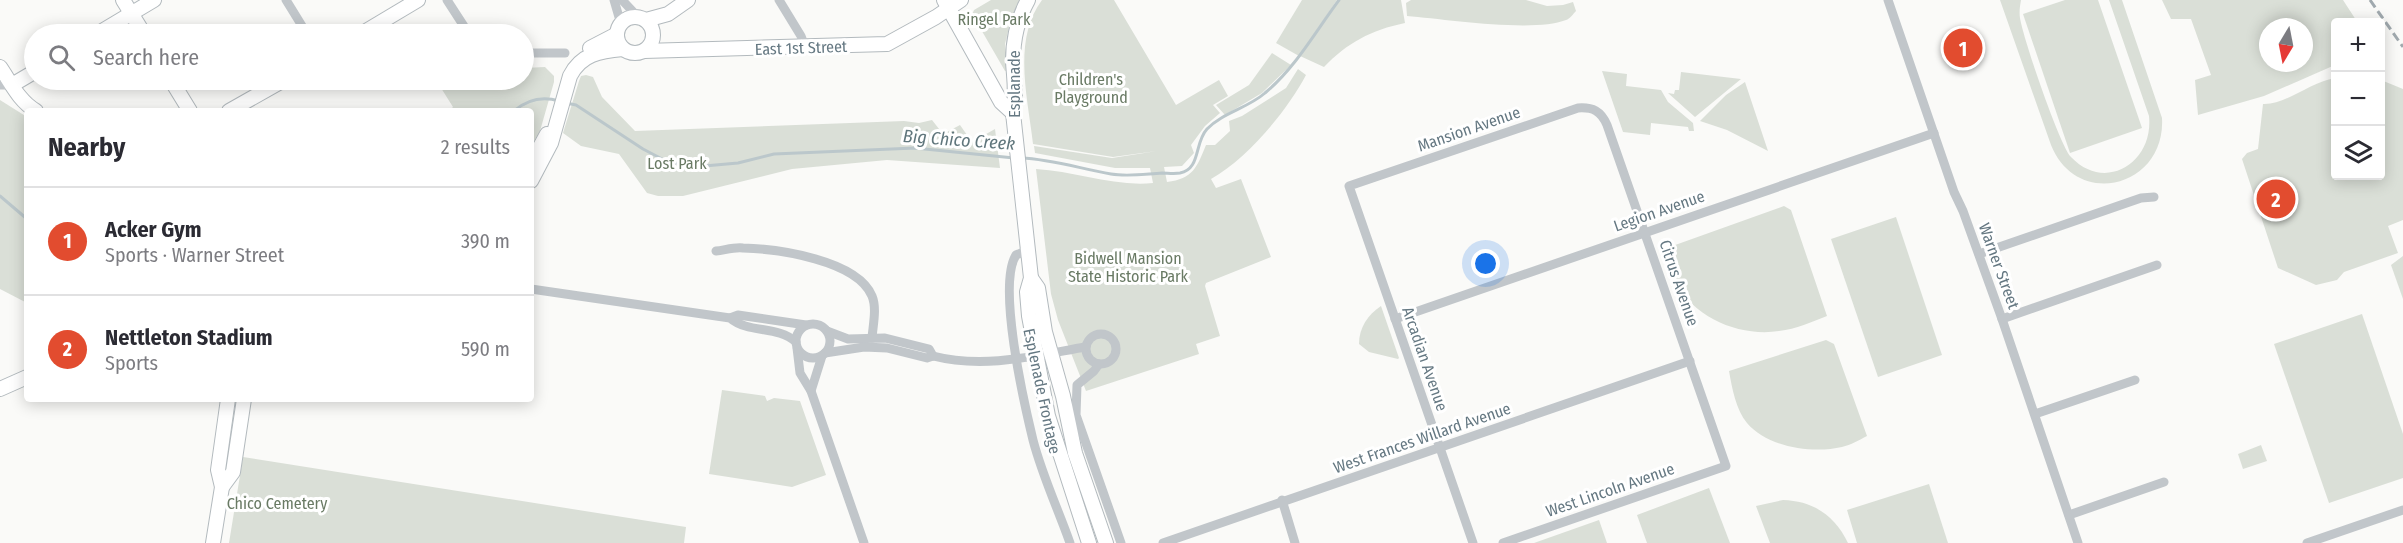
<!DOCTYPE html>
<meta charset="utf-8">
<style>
:root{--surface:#fff;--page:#f7f7f7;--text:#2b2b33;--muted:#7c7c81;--line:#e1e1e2;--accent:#e24c2f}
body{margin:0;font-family:"Fira Sans Condensed",sans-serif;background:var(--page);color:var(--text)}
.controls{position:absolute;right:18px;top:18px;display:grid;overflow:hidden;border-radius:6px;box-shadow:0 3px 15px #0003}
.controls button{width:54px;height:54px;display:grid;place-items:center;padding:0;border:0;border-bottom:2px solid var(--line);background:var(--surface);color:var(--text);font:30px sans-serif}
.compass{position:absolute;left:2259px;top:18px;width:54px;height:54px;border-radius:50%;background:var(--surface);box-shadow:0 3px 15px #0003;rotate:190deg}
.you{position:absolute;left:1486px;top:264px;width:21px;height:21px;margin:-15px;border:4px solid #fff;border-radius:50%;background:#1a73e8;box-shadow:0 0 0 9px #1a73e833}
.badge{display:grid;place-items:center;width:39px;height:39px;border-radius:50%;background:var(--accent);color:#fff;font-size:20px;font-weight:700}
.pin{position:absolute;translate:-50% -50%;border:3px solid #fff;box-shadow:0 2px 6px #0006}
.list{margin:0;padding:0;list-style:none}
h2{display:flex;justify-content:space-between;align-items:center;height:78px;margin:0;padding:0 24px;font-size:26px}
h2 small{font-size:20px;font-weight:400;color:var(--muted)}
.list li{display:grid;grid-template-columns:39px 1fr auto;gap:18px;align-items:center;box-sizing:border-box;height:108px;padding:0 24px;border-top:2px solid var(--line)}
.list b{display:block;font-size:22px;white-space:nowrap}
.list p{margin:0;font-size:20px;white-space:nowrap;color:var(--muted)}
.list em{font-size:20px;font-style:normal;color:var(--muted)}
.icon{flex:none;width:33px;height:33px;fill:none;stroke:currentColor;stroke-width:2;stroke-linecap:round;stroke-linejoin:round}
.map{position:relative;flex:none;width:2403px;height:543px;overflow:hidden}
.search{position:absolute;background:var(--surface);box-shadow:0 3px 15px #0003;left:24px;top:24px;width:510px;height:66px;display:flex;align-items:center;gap:15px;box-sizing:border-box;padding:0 21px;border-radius:33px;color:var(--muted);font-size:22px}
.panel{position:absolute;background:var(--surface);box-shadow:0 3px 15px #0003;left:24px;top:108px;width:510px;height:294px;border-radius:6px}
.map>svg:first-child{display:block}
.green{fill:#dadfd7;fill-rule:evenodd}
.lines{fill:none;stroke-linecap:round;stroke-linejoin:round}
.stream{stroke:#bbc7cb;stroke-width:3}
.secondary-casing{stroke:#b3babe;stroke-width:16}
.street{stroke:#c1c6ca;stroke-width:9}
.secondary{stroke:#fff;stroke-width:14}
.rail{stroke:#a0a9ae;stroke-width:3;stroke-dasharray:9 4.5;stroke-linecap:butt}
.labels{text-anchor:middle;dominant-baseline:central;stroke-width:6;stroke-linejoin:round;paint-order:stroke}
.park-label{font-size:16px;fill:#697a64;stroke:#fff}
.street-label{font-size:16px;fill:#657882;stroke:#fff}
.water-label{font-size:18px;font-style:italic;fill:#60767c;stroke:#fff}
</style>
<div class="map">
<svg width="2403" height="543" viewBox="0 0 2403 543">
<rect width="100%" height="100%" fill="#fafaf8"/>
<!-- green -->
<g class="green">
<path d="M 991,0 L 1019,0 L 1010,23 L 1005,44 L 1008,70 L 1005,71 L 979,26 L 971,17 L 974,10 Z"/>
<path d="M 1042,0 L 1114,0 L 1176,105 L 1219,80 L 1228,96 L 1213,105 L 1220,113 L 1205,126 L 1191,145 L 1194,153 L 1182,166 L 1164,167 L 1167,182 C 1193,179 1197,167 1206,145 L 1215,145 L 1230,131 L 1229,121 L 1242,116 L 1286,88 L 1298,69 L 1306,75 C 1287,111 1247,159 1211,179 L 1216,188 L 1241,179 L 1271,257 L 1206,283 L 1205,286 L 1220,336 L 1196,344 L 1199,354 L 1086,391 L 1058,320 L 1051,294 L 1036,169 C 1075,171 1114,187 1153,183 L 1150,168 L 1115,168 L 1035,153 L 1034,146 L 1112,158 L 1157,151 L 1113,157 L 1033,144 C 1028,99 1012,40 1042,0 Z"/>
<path d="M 1302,0 L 1337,0 L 1299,56 L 1276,43 Z"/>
<path d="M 1339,0 L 1401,0 L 1405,23 C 1371,30 1347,43 1324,67 L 1300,56 Z"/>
<path d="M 1411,0 L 1526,0 L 1547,6 L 1563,5 L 1573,2 L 1576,11 C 1573,14 1570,19 1566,20 C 1533,33 1445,19 1407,16 L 1406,3 Z"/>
<path d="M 2000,0 L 2021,0 C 2020,6 2019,12 2020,18 C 2023,38 2060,146 2071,157 C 2105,193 2154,163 2149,116 L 2109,0 L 2122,0 L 2162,118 C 2166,187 2077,210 2051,145 Z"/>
<path d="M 2065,0 L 2098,0 L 2142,128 L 2070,153 L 2023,14 Z"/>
<path d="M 2162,0 L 2343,0 L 2356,20 L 2336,22 L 2335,30 L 2333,32 L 2335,37 L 2335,65 L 2264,96 L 2198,115 L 2195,80 L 2211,75 L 2191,19 L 2171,19 ZM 2268,27 L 2304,27 L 2304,63 L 2268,63 Z"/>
<path d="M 1272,53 L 1291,65 L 1262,93 L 1225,115 L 1216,105 L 1249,85 Z"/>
<path d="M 545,67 L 554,76 L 554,82 L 540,131 L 531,146 L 531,111 L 449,111 L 453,107 L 436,80 L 524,80 L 524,68 Z"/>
<path d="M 1602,71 L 1627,74 L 1626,86 L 1661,90 L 1668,102 L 1693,123 L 1694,131 L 1689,131 L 1688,127 L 1651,123 L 1650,135 L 1623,132 Z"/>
<path d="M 1681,72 L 1741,79 L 1695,117 L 1668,93 L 1674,94 L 1675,90 L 1679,90 Z"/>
<path d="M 586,75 L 593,77 L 602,97 L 635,131 L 904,121 L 919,123 L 932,120 L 943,134 L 960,125 L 972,142 L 995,129 L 1000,168 L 887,160 L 792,169 L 683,196 L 658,196 L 647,193 L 619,154 L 581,146 L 563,133 L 579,81 L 581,76 Z"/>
<path d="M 2335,78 L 2336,176 L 2380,176 L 2381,80 L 2403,89 L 2403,220 L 2388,226 L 2398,253 L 2344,272 L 2337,280 L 2316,285 L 2278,268 L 2242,159 L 2247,153 L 2258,149 L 2263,104 C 2286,105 2310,82 2335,78 Z"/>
<path d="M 1745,82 L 1768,151 L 1727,130 L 1700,121 L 1726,95 Z"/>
<path d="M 0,100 L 27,117 L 27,303 L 0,289 Z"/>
<path d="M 1784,206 L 1791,210 L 1827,316 C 1812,322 1796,329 1779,331 C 1742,337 1694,319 1677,283 C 1671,273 1668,260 1664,249 Z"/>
<path d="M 1896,217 L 1942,355 L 1878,377 L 1831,239 Z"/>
<path d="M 2403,256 L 2403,299 L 2391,265 Z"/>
<path d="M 1381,306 L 1399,358 L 1398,359 L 1369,352 L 1359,344 C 1359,327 1368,315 1381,306 Z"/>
<path d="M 2362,314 L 2403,434 L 2403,478 L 2329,503 L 2274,344 Z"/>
<path d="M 1826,340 L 1834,344 L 1867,436 C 1859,440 1851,445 1842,447 C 1812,454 1767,447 1747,423 C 1736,410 1732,388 1729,371 Z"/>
<path d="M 722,390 L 765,396 L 767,401 L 774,398 L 800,401 L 826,475 L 792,487 L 709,474 Z"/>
<path d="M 2261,445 L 2267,461 L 2243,469 L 2238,454 Z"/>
<path d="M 243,457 L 686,527 L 684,543 L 229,543 Z"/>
<path d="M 1929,484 L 1948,543 L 1857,543 L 1847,510 Z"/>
<path d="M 1709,488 L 1730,543 L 1647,543 L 1637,515 Z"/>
<path d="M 1783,500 C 1814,501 1835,516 1848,543 L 1770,543 L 1756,506 Z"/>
<path d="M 1599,520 L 1607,543 L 1534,543 Z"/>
</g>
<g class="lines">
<!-- stream -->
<g class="stream">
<path d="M 566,103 L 576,105 L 643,149 L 664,160 L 693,167 L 738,163 L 774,154 L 915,148 L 1014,158"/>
<path d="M 514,111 C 528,99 542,96 559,101"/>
<path d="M 1021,158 C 1052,159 1081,169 1111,174 C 1128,177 1145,174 1162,173 C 1167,173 1174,174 1180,173 C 1201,169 1194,143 1207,129 C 1222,113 1248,108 1265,93 C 1296,67 1315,32 1339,0"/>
<path d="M 0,196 L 27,219"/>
</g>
<!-- secondary casing -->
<g class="secondary-casing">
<g id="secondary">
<path d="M 123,0 L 144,34"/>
<path d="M 944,0 L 1001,102 L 1013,113"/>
<path d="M 1028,0 C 1018,18 1013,40 1013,61 C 1014,79 1017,95 1013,113 L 1031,278 L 1027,292 L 1029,316 L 1048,416 L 1089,543"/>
<circle cx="635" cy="35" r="18"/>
<path d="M 646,20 L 668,14 L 688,0"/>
<path d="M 97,34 L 154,0"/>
<path d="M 361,34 L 418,0"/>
<path d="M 590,48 L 617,34"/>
<path d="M 644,51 L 887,44 L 936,17 L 961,0"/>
<path d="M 0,67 C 11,83 19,101 36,111"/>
<path d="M 171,80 L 190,111"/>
<path d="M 12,85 L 34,72"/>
<path d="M 229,111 L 284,80"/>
<path d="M 531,163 L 547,134"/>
<path d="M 531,181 L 551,143 L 570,76 C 581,54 600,51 623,49"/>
<path d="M 1031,278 L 1038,288 L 1045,332 L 1063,396 L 1075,453 L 1106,543"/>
<path d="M 0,389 L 27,377"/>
<path d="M 222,487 L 233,472 L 244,399"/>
<path d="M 213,543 L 222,487 L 218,470 L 228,399"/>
</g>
</g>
<!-- street -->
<g class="street">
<path d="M 286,0 L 307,34"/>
<path d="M 447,0 L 469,34"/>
<path d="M 614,0 L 621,24"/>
<path d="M 622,0 L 638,17"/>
<path d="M 779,0 L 801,36 L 805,47"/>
<path d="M 1888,0 L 1954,192 L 1963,211 L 2002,319 L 2078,543"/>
<path d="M 524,53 L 565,53"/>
<path d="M 0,85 L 12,85"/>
<path d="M 1028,250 L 1016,255 C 997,285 1024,403 1033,440 C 1042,475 1058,509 1070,543"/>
<path d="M 716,251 C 725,250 734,247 743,248 C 778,249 857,260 872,296 C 877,308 873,325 872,338"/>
<path d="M 1979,254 L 2141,198 L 2154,197"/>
<path d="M 531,289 L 730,318 C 749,334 777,325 796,342"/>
<path d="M 730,318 L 738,315 L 806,325"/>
<path d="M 1395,319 L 1934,133"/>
<path d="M 2002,319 L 2157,265"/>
<circle cx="813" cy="341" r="17"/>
<path d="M 827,331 L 848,339 L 885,338 L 929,349 L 933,356"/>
<circle cx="1101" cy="349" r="15"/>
<path d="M 797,348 L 800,373 L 811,391 L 864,543"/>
<path d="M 825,353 L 864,347 L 887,348 L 927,358 L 933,356 C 984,369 1034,356 1085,347"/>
<path d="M 1099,364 L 1094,371 L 1077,385 L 1076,415 L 1121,543"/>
<path d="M 811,391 L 822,356"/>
<path d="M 2035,414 L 2135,380"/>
<path d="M 1282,500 L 1295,543"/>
<path d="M 2069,515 L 2164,482"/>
<path d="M 1163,543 L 1690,361"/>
<path d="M 1473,543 L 1349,186 L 1578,108 C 1593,107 1601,111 1607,125 L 1726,466 L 1503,543"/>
<path d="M 2307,543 L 2403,510"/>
</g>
<!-- secondary -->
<use href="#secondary" class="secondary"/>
<!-- rail -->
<path class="rail" d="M 2370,0 L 2403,47"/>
</g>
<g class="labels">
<!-- park labels -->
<g class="park-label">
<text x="994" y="19">Ringel Park</text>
<text x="1091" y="79">Children's<tspan x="1091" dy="18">Playground</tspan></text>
<text x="677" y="163">Lost Park</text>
<text x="1128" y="258">Bidwell Mansion<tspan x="1128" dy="18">State Historic Park</tspan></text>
<text x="277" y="503">Chico Cemetery</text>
</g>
<!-- street labels -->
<g class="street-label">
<text transform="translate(801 48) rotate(-2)">East 1st Street</text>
<text transform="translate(1014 84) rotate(-90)">Esplanade</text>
<text transform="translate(1469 129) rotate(-19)">Mansion Avenue</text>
<text transform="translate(1659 211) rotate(-19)">Legion Avenue</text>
<text transform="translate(1999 266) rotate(70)">Warner Street</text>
<text transform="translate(1679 283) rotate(71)">Citrus Avenue</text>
<text transform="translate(1425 359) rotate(71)">Arcadian Avenue</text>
<text transform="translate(1042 391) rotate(78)">Esplenade Frontage</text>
<text transform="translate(1422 438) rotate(-19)">West Frances Willard Avenue</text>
<text transform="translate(1610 490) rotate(-19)">West Lincoln Avenue</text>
</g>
<!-- water labels -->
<g class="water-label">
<text transform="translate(959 140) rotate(4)">Big Chico Creek</text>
</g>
</g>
</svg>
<div class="controls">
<button>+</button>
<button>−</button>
<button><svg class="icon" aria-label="layers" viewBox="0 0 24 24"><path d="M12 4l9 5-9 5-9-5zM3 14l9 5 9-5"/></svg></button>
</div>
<svg class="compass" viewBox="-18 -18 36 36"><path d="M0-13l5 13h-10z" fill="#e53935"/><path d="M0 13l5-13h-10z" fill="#7c7c81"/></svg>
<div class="you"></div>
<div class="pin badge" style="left:1963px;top:48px">1</div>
<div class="pin badge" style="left:2276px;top:199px">2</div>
<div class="search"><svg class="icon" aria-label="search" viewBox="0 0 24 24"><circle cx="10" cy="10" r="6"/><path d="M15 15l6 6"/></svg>Search here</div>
<section class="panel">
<h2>Nearby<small>2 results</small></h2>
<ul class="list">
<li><span class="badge">1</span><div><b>Acker Gym</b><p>Sports · Warner Street</p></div><em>390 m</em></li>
<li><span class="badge">2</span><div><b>Nettleton Stadium</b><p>Sports</p></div><em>590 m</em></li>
</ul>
</section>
</div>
